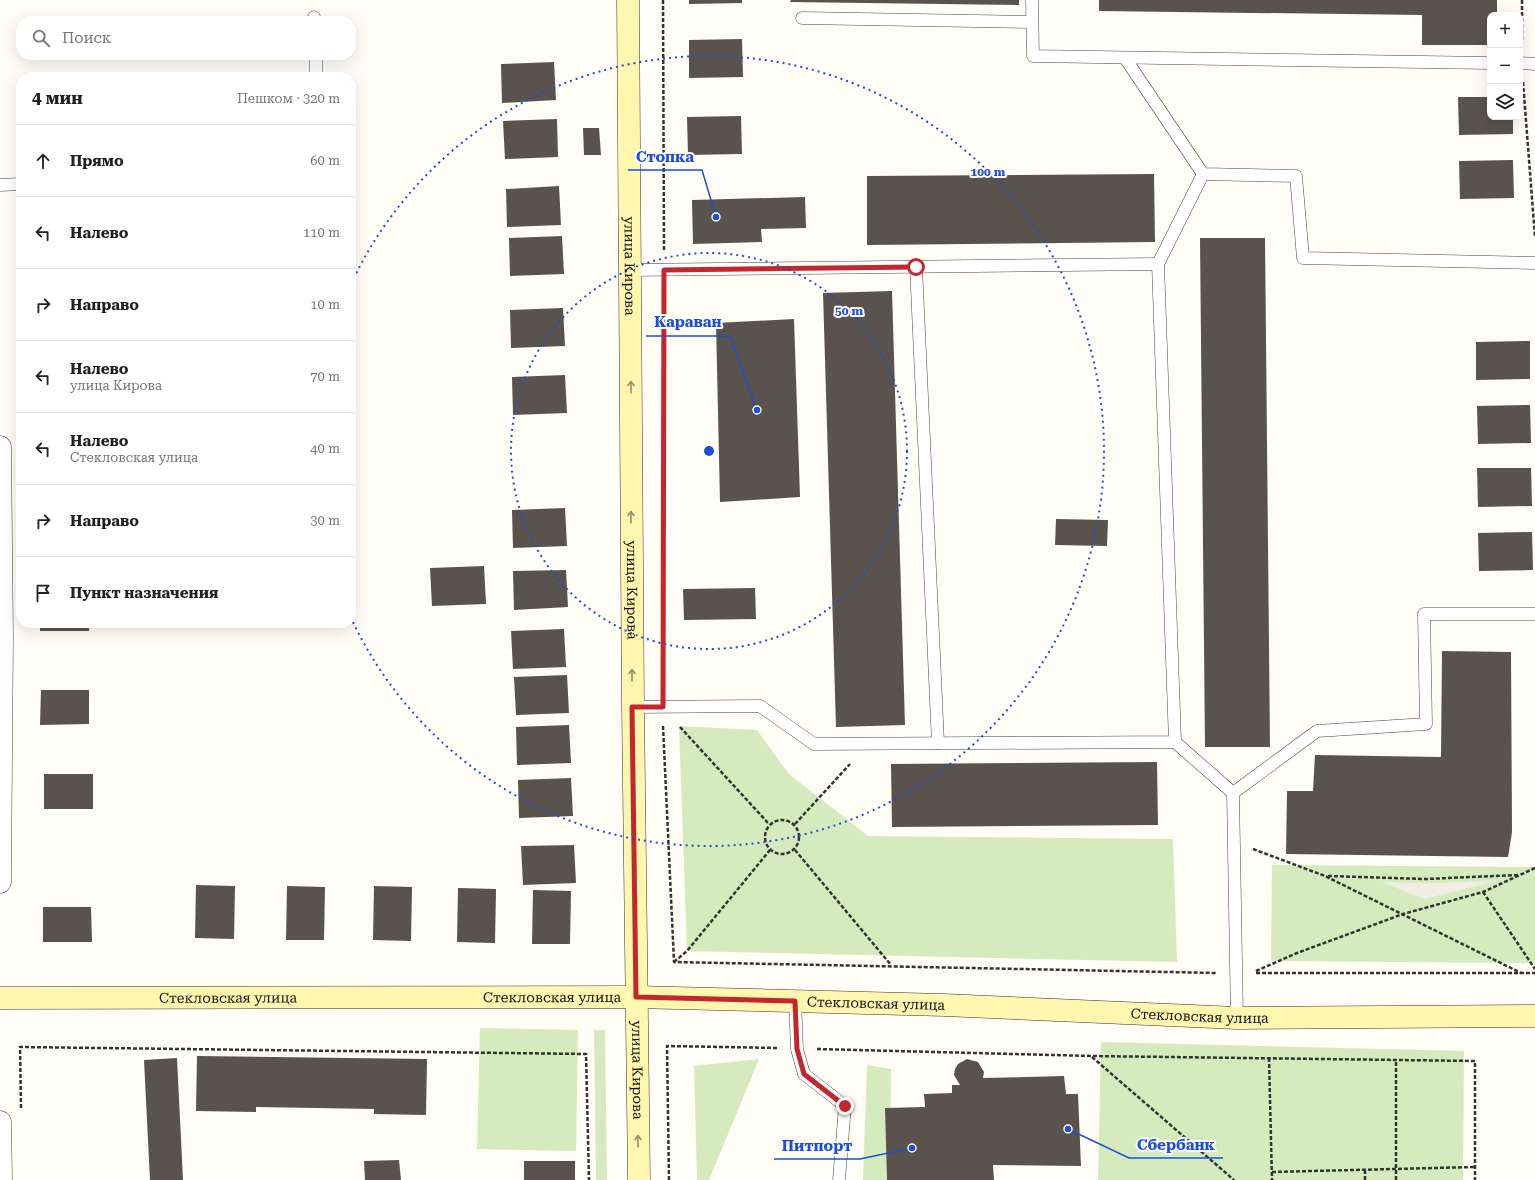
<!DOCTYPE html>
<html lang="ru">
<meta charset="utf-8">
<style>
:root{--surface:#fff;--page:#f6f6f6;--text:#202124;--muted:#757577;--line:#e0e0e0}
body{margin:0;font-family:"Roboto Serif",serif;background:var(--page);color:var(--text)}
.controls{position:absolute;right:12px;top:12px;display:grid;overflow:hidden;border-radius:8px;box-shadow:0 4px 16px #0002}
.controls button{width:36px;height:36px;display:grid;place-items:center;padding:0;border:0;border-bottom:1px solid var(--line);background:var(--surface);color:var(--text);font:20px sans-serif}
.stop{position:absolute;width:12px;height:12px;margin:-9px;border:3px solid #c4262e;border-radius:50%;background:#fff}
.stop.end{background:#c4262e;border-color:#fff;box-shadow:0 1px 4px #0008}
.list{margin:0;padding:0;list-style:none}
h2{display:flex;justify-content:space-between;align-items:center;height:52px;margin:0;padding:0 16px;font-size:17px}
h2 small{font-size:13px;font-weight:400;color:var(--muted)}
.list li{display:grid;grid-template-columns:26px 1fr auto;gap:12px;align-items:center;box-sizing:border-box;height:72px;padding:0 16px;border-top:1px solid var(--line)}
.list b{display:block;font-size:15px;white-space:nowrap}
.list p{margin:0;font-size:13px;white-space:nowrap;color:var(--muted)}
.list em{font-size:13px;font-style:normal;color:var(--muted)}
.icon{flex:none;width:22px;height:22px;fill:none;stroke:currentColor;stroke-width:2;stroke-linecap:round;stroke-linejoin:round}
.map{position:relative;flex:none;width:1535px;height:1180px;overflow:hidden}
.search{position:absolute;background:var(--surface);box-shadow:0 4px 16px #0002;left:16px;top:16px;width:340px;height:44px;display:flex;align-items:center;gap:10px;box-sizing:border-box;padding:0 14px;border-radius:16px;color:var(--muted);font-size:15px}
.panel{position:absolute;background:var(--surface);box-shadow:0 4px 16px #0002;left:16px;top:72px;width:340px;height:556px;border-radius:16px}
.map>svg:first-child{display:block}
.green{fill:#d5ebbd}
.plaza{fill:#f1ede2}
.building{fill:#5a524d}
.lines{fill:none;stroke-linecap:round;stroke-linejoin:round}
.lane-casing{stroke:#444;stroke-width:13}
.street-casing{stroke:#444;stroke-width:23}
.secondary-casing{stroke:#333;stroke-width:23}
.path{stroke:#333;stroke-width:2.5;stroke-dasharray:4 2;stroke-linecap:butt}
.lane{stroke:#fff;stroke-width:12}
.street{stroke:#fff;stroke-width:22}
.secondary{stroke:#fff6b0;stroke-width:22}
.oneway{stroke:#948f68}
.route{stroke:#c4262e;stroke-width:5}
.ring{fill:none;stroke:#1d4ed8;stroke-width:2;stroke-dasharray:2 4}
.labels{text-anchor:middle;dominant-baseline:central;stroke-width:4;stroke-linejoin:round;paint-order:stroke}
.street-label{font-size:14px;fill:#111;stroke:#fff}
.centre{fill:#1d4ed8;stroke:#fff;stroke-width:2}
.ring-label{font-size:12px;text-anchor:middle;font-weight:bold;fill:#1d4ed8;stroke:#fff;stroke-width:4;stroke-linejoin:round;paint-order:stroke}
.leader{fill:none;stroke:#1d4ed8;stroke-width:1.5}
.callout-dot{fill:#1d4ed8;stroke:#fff;stroke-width:1.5}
.callout-label{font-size:15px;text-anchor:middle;font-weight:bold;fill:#1d4ed8;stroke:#fff;stroke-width:4;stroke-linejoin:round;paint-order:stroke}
</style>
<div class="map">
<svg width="1535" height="1180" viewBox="0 0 1535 1180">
<rect width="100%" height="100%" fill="#fffdf5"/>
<!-- green -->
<g class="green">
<path d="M 679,726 L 757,730 L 789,774 L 868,836 L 1173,839 L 1177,962 L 687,951 Z"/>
<path d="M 1272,865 L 1535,867 L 1535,963 L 1271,961 Z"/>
<path d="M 480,1028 L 578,1030 L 576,1151 L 477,1149 Z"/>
<path d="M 594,1030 L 605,1030 L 607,1180 L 596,1180 Z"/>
<path d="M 1101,1042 L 1464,1051 L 1463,1180 L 1098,1180 Z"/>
<path d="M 759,1059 L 709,1180 L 697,1180 L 694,1066 Z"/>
<path d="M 867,1065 L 891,1069 L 890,1180 L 863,1180 Z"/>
</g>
<!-- plaza -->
<path class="plaza" d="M 1497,881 L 1424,899 L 1382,882 L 1427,883 Z"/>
<!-- building -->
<g class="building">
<path d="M 689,0 L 742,0 L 742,3 L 689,4 Z"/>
<path d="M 791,0 L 1019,0 L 1019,5 L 790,2 Z"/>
<path d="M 1099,0 L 1497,0 L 1497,15 L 1490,15 L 1490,45 L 1422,45 L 1422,15 L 1099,11 Z"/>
<path d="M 742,39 L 743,77 L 689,78 L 689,40 Z"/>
<path d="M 554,62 L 556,100 L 502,103 L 501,64 Z"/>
<path d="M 134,72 L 133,77 L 27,77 L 27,74 Z"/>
<path d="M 1458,97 L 1490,97 L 1490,117 L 1513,117 L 1513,134 L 1459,135 Z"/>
<path d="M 741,116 L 742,154 L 688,155 L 687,117 Z"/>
<path d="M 557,119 L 558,157 L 505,159 L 503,121 Z"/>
<path d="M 583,128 L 599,128 L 601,155 L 584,155 Z"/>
<path d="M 1513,160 L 1514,198 L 1460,199 L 1459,161 Z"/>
<path d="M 1154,174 L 1155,242 L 867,245 L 867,176 Z"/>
<path d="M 559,186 L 561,225 L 507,227 L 506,189 Z"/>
<path d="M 805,197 L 806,228 L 761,229 L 762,242 L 693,244 L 692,200 Z"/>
<path d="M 562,236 L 564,274 L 510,276 L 509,238 Z"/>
<path d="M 1200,238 L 1265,238 L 1270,747 L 1205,747 Z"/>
<path d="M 892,291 L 905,725 L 836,727 L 823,293 Z"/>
<path d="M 563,308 L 565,346 L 511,348 L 510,310 Z"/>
<path d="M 794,319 L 800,497 L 720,502 L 716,323 Z"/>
<path d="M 1530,341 L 1530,379 L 1476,380 L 1476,342 Z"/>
<path d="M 565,375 L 567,413 L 513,415 L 512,377 Z"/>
<path d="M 1530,405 L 1531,443 L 1478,444 L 1477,406 Z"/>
<path d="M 1477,468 L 1531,468 L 1532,506 L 1478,507 Z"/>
<path d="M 565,508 L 567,546 L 513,548 L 512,510 Z"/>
<path d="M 1056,519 L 1108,520 L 1107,546 L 1055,545 Z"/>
<path d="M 1532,532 L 1533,570 L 1479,571 L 1478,533 Z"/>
<path d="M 484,566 L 486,604 L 432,606 L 430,568 Z"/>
<path d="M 566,570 L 568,607 L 514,610 L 513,571 Z"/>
<path d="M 755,588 L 756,619 L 684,620 L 683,589 Z"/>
<rect x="40" y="623" width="49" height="8"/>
<path d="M 564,629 L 566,667 L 513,669 L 511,631 Z"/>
<path d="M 1442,651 L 1511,652 L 1512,832 L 1508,857 L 1286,854 L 1287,791 L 1313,791 L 1315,755 L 1441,757 Z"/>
<path d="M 567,675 L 569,713 L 516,715 L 514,677 Z"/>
<path d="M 41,690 L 89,690 L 89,724 L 40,725 Z"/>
<path d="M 569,725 L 571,763 L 517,765 L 516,727 Z"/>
<path d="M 1157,762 L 1158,825 L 892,827 L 891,764 Z"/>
<rect x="44" y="774" width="49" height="35"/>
<path d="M 571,778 L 573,816 L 519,818 L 518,780 Z"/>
<path d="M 574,845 L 576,883 L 523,885 L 521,846 Z"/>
<path d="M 196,885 L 235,886 L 234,939 L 195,938 Z"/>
<path d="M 287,886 L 325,887 L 324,940 L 286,940 Z"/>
<path d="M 374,886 L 412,887 L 411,941 L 373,940 Z"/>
<path d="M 458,888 L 496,889 L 495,943 L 457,942 Z"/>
<path d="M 533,890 L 571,891 L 570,944 L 532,944 Z"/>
<path d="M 43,907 L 91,907 L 92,942 L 43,942 Z"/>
<path d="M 197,1056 L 427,1059 L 426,1115 L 374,1114 L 374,1109 L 256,1107 L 256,1112 L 196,1111 Z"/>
<path d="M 177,1058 L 183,1180 L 150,1180 L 144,1060 Z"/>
<path d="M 967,1059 L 978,1062 L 984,1072 L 983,1078 L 1064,1076 L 1066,1094 L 1078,1094 L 1081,1166 L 993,1165 L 994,1180 L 887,1180 L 885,1108 L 925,1107 L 924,1094 L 952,1093 L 952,1085 L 960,1085 L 954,1075 L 955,1069 L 958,1064 Z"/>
<path d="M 399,1160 L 401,1180 L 365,1180 L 364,1161 Z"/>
<rect x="524" y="1161" width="51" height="19"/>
</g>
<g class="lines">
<!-- lane casing -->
<g class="lane-casing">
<g id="lane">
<path d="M 1032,0 L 1033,56 L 1490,63"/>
<path d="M 314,17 L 314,21"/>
<path d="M 802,18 L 1032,22"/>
<path d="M 316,55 L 316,77"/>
<path d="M 1125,58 L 1203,174 L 1296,176 L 1303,258 L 1535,263"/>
<path d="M 1520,63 L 1535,64"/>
<path d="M 0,185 L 21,184"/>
<path d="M 1158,264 L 1203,174"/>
<path d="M 916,267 L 938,743"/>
<path d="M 630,270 L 1158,264 L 1175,742 L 814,744 L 760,706 L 633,707"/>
<path d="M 1175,742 L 1233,793"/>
<path d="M 795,1001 L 797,1049 L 804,1074 L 845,1106 L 839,1180"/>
<path d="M 1237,1018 L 1233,793 L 1317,731 L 1426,724 L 1424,614 L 1535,614"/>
</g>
</g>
<!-- street casing -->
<g class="street-casing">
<g id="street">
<path d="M 0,447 L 2,636 L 0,882"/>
<path d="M 0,1122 L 1,1180"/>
</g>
</g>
<!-- secondary casing -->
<g class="secondary-casing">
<g id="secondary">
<path id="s1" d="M 628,0 L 633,707 L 639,1180"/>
<path id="s2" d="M 0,998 L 636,997 L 944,1005 L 1237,1018 L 1535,1016"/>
</g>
</g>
<!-- path -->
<g class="path">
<path d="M 663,0 L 664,251"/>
<path d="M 1522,0 L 1522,43"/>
<path d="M 1523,82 L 1535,237"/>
<path d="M 663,687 L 664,288"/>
<path d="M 663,726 L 674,962 L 1217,973"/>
<path d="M 680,727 L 769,824"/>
<circle cx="782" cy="837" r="17"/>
<path d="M 795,824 L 850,764"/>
<path d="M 1253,849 L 1325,876 L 1521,973"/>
<path d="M 795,850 L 891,965"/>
<path d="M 1328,876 L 1426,879 L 1518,875"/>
<path d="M 1483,892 L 1535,969"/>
<path d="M 674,962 L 687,951 L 770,850"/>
<path d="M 1256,971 L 1297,953 L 1403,914 L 1483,892 L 1535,868"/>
<path d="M 1256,973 L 1535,973"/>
<path d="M 817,1049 L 1092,1056 L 1475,1061 L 1475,1180"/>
<path d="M 1092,1057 L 1234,1180"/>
<path d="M 1269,1058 L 1272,1180"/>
<path d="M 21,1108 L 20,1047 L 586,1054 L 589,1180"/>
<path d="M 1272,1172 L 1475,1167"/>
<path d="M 669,1180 L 667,1046 L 778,1048"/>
<path d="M 1365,1180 L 1365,1170"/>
<path d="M 1396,1180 L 1396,1060"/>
</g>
<!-- lane -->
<use href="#lane" class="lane"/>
<!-- street -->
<use href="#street" class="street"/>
<!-- secondary -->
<use href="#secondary" class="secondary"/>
</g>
<!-- one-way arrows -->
<defs><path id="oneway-shaft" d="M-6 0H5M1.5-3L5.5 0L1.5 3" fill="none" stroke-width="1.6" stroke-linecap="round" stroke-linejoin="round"/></defs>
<g class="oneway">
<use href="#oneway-shaft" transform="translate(631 387) rotate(-90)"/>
<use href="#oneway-shaft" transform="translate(631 517) rotate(-90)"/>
<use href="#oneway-shaft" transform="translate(632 675) rotate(-90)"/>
<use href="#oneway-shaft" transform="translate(638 1141) rotate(-91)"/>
</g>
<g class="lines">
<!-- route -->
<path class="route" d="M 845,1106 L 804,1074 L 797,1049 L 795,1001 L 636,997 L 632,707 L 663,707 L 664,270 L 916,267"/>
</g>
<!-- distance rings -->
<g class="ring">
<circle cx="709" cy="451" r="198"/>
<path d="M351 284A395 395 0 1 1 351 618"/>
</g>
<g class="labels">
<!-- street labels -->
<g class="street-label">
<text stroke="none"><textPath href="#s1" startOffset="266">улица Кирова</textPath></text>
<text stroke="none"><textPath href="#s1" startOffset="590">улица Кирова</textPath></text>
<text stroke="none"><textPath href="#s2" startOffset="552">Стекловская улица</textPath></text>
<text stroke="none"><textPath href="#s2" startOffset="228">Стекловская улица</textPath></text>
<text stroke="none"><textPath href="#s2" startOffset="876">Стекловская улица</textPath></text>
<text stroke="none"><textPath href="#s2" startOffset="1200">Стекловская улица</textPath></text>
<text stroke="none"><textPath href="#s1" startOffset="1070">улица Кирова</textPath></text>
</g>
</g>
<circle cx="709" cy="451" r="6" class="centre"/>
<g class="ring-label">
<text x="988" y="176">100 m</text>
<text x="849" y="315">50 m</text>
</g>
<!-- callouts -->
<path class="leader" d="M716 217L702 170H628M757 410L730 336H646M1068 1129L1129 1158H1223M912 1148L860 1159H774"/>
<g class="callout-dot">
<circle cx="716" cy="217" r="4"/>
<circle cx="757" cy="410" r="4"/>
<circle cx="1068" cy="1129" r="4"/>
<circle cx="912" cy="1148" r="4"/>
</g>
<g class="callout-label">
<text x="665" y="162">Стопка</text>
<text x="688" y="327">Караван</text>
<text x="1176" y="1150">Сбербанк</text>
<text x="817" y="1151">Питпорт</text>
</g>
</svg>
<div class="controls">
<button>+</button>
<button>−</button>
<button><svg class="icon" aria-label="layers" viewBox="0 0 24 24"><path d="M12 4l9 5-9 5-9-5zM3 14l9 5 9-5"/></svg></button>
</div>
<div class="stop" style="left:916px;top:267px"></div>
<div class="stop end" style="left:845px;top:1106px"></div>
<div class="search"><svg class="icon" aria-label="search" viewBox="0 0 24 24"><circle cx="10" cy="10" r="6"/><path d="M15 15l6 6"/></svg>Поиск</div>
<section class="panel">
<h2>4 мин<small>Пешком · 320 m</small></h2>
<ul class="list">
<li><svg class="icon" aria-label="ahead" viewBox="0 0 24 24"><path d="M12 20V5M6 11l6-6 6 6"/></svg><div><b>Прямо</b></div><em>60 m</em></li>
<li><svg class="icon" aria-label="left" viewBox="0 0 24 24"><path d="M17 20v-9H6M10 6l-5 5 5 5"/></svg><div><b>Налево</b></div><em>110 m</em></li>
<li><svg class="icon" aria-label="right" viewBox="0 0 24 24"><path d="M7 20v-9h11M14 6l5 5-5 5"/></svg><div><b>Направо</b></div><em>10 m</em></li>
<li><svg class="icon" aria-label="left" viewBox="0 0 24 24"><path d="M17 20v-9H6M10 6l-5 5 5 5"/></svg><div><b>Налево</b><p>улица Кирова</p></div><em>70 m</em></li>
<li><svg class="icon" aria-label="left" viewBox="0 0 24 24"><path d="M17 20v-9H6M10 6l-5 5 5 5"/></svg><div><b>Налево</b><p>Стекловская улица</p></div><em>40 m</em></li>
<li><svg class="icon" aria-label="right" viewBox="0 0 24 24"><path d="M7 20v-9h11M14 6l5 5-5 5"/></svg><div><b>Направо</b></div><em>30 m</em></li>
<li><svg class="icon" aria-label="arrive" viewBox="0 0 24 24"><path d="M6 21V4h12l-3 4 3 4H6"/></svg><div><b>Пункт назначения</b></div></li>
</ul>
</section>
</div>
